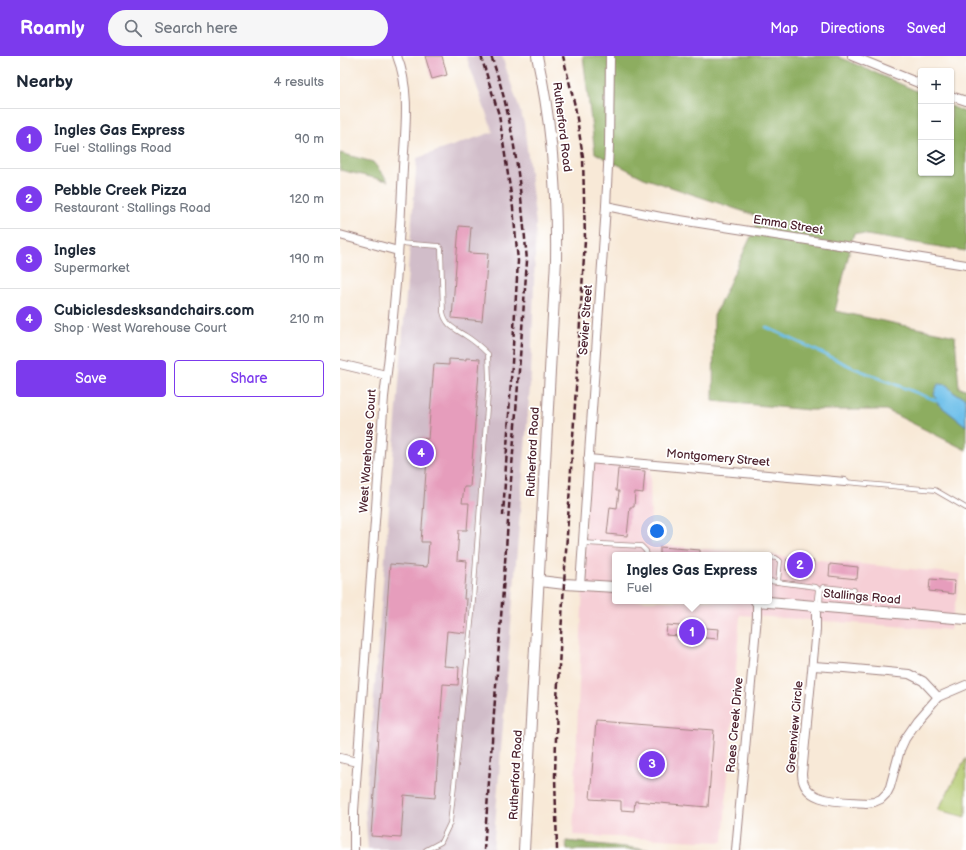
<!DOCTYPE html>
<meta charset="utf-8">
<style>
:root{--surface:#fff;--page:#f6f6f7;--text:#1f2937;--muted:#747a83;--line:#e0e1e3;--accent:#7c3aed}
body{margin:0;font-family:"Balsamiq Sans",sans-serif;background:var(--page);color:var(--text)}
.controls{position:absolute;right:12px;top:12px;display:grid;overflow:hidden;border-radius:4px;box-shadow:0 1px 3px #0004}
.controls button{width:36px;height:36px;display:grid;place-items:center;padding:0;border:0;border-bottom:1px solid var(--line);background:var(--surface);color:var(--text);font:20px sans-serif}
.you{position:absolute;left:317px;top:475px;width:14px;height:14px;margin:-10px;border:3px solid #fff;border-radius:50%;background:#1a73e8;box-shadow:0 0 0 6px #1a73e833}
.badge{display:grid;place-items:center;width:26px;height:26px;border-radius:50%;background:var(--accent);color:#fff;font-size:13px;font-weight:700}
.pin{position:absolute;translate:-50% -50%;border:2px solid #fff;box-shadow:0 1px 4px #0006}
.popup{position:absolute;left:272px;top:496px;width:160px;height:52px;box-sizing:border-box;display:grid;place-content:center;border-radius:4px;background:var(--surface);filter:drop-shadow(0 1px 3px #0005);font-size:13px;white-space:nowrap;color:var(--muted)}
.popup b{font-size:15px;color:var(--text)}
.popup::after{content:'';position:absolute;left:50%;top:100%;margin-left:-8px;border:8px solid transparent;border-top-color:var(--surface)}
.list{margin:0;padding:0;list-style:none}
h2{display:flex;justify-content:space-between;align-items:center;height:52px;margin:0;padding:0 16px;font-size:17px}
h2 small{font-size:13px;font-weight:400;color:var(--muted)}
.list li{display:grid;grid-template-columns:26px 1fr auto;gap:12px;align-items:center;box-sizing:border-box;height:60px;padding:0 16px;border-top:1px solid var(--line)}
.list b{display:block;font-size:15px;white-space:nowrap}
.list p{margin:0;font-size:13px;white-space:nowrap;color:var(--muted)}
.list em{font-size:13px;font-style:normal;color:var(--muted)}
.actions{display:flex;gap:8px;padding:12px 16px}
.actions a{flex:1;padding:9px 0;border:1px solid var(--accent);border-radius:4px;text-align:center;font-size:14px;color:var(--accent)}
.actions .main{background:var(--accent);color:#fff}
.icon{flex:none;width:22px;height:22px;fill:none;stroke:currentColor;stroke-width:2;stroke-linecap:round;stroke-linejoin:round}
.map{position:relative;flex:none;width:626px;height:794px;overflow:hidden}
header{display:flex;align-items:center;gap:24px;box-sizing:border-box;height:56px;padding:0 20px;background:var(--accent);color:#fff}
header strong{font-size:19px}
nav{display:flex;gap:22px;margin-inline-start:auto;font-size:14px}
.search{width:280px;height:36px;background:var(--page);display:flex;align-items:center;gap:10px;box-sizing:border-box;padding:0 14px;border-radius:22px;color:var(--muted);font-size:15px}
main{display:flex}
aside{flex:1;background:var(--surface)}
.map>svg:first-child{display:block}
.built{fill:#f6cfd6}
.industrial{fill:#d1bdc9}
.green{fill:#b2c96e;stroke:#7e744c}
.forest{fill:#8dad61;stroke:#6c6646}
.water{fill:#6ec0ea;stroke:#5c708a}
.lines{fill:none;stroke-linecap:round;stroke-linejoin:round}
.stream{stroke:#6ec0ea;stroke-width:2.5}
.building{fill:#e69dbc}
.service-casing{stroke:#a18481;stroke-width:5.5}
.minor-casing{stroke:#a18481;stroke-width:10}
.tertiary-casing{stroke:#a18481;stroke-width:12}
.service{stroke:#fff;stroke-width:4}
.minor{stroke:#fff;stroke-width:8}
.tertiary{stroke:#fff;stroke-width:10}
.rail{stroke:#4a1f2b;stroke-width:2.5;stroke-dasharray:6 3;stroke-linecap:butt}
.labels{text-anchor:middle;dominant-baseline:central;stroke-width:3.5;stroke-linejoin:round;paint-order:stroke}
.street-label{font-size:12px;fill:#4a1f2b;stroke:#fff}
</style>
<header>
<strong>Roamly</strong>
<div class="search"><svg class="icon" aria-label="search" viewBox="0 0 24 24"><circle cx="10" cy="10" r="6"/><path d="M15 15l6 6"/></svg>Search here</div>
<nav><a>Map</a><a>Directions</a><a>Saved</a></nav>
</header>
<main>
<aside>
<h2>Nearby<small>4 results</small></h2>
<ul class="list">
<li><span class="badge">1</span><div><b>Ingles Gas Express</b><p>Fuel · Stallings Road</p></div><em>90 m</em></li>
<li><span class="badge">2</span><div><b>Pebble Creek Pizza</b><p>Restaurant · Stallings Road</p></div><em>120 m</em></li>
<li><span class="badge">3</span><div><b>Ingles</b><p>Supermarket</p></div><em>190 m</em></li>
<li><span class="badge">4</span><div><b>Cubiclesdesksandchairs.com</b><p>Shop · West Warehouse Court</p></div><em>210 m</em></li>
</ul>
<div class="actions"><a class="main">Save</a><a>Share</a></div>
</aside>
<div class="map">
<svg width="626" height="794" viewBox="0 0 626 794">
<rect width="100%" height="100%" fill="#fff"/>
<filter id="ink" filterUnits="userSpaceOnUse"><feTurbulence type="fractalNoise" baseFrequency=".025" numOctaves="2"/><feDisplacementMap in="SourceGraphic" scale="8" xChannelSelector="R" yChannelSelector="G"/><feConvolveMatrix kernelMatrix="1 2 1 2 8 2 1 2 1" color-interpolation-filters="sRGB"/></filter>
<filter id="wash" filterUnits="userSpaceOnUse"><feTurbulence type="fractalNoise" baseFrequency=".012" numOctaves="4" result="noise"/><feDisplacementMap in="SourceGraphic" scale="16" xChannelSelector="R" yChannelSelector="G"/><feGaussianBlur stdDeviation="0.9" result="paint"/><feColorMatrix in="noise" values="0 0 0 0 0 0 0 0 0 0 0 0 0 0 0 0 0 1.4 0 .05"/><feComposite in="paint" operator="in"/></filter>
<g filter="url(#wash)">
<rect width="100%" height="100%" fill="#f8e9d7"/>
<!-- built -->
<path class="built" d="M 248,403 L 310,409 L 311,488 L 428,499 L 275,499 L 275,545 L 429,545 L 429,499 L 621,518 L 610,574 L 400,559 L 383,786 L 233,779 Z"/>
<!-- industrial -->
<path class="industrial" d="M 126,0 L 162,0 L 184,67 L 196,168 L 191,318 L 153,794 L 28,794 L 25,752 L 77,102 L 153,76 Z"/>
<!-- green -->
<path class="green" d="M 626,702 L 626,761 L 598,754 Z"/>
<!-- forest -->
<g class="forest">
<path d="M 243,0 L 497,0 L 581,37 L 581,117 L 611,117 L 611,50 L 626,57 L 626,195 L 514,177 L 495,255 L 615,280 L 619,332 L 626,333 L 626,394 L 546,354 L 469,354 L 373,345 L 374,260 L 420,161 L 304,122 L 255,97 Z"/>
<path d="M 0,97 L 33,106 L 48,125 L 0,114 Z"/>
<path d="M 226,785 L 313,794 L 227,794 Z"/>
</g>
<!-- water -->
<path class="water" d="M 598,328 L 607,329 L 614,337 L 626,342 L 626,370 L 598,348 L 594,338 Z"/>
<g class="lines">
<!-- stream -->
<path class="stream" d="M 426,271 L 514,312 L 600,346"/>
</g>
<g id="blocks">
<!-- building -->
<g class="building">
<path d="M 85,0 L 102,0 L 107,19 L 92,23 Z"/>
<path d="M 119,170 L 131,171 L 129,197 L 148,198 L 142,265 L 112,262 Z"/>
<path d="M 126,302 L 140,303 L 130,431 L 124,431 L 122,447 L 129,447 L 127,474 L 119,474 L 117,504 L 127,505 L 124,543 L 127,543 L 125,577 L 107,575 L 104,610 L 119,611 L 118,629 L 103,628 L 95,742 L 64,739 L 61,782 L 31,780 L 50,508 L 87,511 L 89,486 L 81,486 L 87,402 L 80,401 L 82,382 L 88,383 L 94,308 L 109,309 L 109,303 L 126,304 Z"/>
<path d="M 278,413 L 305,415 L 303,437 L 295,436 L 294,451 L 290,451 L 287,480 L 267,478 L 270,451 L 277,452 L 279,435 L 276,435 Z"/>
<path d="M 320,491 L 360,494 L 360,499 L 320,499 Z"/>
<path d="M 447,503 L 474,505 L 472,516 L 446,514 Z"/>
<path d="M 490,508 L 518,511 L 517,523 L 489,520 Z"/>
<path d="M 590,523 L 615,525 L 614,538 L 589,535 Z"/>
<path d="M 327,569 L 379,573 L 378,583 L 326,579 Z"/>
<path d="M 256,665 L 374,674 L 368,751 L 295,745 L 294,755 L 281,754 L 281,745 L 250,743 Z"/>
</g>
</g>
</g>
<g filter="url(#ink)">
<use href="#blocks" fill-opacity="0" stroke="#a18481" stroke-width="1"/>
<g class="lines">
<!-- service casing -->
<g class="service-casing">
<g id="service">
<path d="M 59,187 L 99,190 L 101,193 L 103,256 C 106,270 115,273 126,280 C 134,285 141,291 148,298 L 149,324 L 132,558 L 110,767 L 101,786 L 86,794"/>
<path d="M 505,426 L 595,434 L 626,452"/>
<path d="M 243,487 L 301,490 L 306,495 L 307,499"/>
<path d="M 429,501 L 436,502 L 440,505 L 438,526"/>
<path d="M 429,525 L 476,531 L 478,533 L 476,550"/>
<path d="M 480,550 L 481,533 L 483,531 L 514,534"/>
</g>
</g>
<!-- minor casing -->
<g class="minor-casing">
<g id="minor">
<path d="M 512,0 L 581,28"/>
<path d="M 611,40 L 626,45"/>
<path d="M 266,150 L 321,161 L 626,209"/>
<path d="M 0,179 L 58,195"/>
<path d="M 0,308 L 46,319"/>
<path d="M 248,403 L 505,426"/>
<path d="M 240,529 L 266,150 L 269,90 L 270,0"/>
<path d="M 476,551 L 476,573 L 462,718 C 463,749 504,745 526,747 L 534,746 L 541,743 L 547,737 L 550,731 L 560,694 L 565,683 L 578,664 L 598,641 L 626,629"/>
<path d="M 473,610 L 504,612 L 569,618 L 583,625 L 598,641"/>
<path d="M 0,702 L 17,706"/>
<path d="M 14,794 L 14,755 L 44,341 C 54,264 60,187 63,111 C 65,74 71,35 57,0"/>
<path d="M 396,794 L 417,560 L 417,545"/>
</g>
</g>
<!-- tertiary casing -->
<g class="tertiary-casing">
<g id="tertiary">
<path d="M 200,525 L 225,528 L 275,531"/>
<path d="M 416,545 L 626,563"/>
<path d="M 184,794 L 216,204 C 217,134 212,68 197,0"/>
</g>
</g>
<!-- service -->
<use href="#service" class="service"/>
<!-- minor -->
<use href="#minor" class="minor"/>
<!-- tertiary -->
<use href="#tertiary" class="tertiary"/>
<!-- rail -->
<g class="rail">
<path d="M 141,0 L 159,59 L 173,152 L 178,205 L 163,460"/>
<path d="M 144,794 L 187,205 C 181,137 175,65 151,0"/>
<path d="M 217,794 L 215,720 L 217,643 L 245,184 L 243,101 L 235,50 L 223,0"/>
</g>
</g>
</g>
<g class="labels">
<!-- street labels -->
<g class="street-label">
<text transform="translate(222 71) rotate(83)">Rutherford Road</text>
<text transform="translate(448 169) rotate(9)">Emma Street</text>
<text transform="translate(246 264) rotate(-86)">Sevier Street</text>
<text transform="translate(28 395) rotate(-86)">West Warehouse Court</text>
<text transform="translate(193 396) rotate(-87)">Rutherford Road</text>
<text transform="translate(378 402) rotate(5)">Montgomery Street</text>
<text transform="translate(522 541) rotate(5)">Stallings Road</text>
<text transform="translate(395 669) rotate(-85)">Raes Creek Drive</text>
<text transform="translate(455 671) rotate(-85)">Greenview Circle</text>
<text transform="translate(176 719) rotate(-87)">Rutherford Road</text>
</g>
</g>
</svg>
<div class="controls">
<button>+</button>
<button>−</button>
<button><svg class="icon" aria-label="layers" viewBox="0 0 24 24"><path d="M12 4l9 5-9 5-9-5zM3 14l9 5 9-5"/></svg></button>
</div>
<div class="you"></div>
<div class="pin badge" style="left:352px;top:576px">1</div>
<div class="popup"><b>Ingles Gas Express</b>Fuel</div>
<div class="pin badge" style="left:460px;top:509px">2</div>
<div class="pin badge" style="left:312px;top:708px">3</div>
<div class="pin badge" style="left:81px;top:397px">4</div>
</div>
</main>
